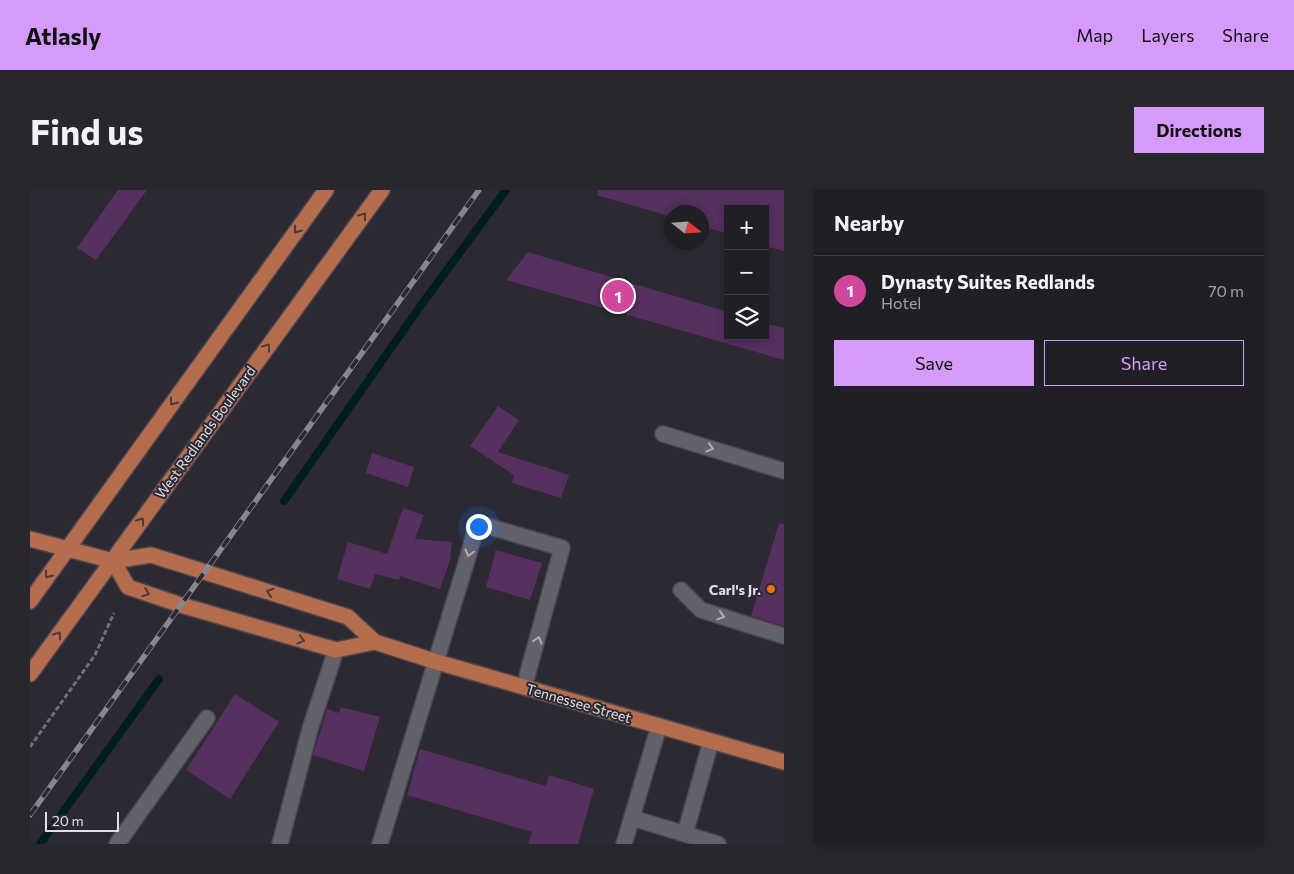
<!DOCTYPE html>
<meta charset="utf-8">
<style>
:root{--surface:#211f26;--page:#29272e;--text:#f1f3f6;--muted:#a2a2a7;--line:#3e3d43;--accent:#d69bfa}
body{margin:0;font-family:Commissioner,sans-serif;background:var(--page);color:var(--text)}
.controls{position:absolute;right:15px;top:15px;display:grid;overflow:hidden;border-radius:0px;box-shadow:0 2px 8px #0003}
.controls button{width:45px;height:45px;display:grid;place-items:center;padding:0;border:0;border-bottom:1px solid var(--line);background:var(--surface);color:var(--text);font:25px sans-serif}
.compass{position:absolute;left:634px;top:15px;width:45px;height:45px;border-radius:50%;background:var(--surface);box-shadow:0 2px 8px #0003;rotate:107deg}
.scale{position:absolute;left:15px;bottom:12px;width:74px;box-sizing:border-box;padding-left:5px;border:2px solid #e1dfe5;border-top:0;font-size:14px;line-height:18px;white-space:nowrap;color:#e1dfe5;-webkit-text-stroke:4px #2c2932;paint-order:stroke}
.you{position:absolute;left:448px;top:336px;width:18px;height:18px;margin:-12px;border:4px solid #fff;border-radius:50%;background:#1a73e8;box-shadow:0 0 0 8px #1a73e833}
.badge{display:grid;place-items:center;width:32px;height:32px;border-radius:50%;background:var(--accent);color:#fff;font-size:16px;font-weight:700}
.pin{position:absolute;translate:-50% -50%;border:2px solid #fff;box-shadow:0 1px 5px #0006}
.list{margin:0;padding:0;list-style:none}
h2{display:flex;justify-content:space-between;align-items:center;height:65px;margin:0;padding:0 20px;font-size:21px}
h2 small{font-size:16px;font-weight:400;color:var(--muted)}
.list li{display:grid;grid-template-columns:32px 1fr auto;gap:15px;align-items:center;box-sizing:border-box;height:70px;padding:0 20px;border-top:1px solid var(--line)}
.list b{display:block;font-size:19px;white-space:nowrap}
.list p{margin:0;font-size:16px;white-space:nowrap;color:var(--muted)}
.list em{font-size:16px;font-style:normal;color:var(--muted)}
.actions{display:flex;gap:10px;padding:15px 20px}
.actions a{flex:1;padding:11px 0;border:1px solid var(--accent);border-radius:0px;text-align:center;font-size:18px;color:var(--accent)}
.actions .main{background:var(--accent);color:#111}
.icon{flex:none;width:28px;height:28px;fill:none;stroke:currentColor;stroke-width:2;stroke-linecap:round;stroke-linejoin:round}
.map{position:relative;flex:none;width:754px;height:654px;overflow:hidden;border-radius:0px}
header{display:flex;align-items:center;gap:30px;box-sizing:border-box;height:70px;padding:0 25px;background:var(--accent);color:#111}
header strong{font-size:24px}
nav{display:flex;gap:28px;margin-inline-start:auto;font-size:18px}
.intro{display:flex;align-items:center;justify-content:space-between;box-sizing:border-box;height:120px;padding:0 30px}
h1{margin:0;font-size:35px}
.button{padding:12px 22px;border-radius:0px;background:var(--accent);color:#111;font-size:18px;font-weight:700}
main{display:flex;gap:30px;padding:0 30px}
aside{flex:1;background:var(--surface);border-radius:0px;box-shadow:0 2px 8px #0003}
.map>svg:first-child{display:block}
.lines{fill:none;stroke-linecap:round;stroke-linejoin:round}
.stream{stroke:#001d21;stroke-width:8}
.building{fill:#553060}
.minor-casing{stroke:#4a474f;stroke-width:18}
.major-casing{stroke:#4a474f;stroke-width:18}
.path{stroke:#727077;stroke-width:3;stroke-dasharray:5 2.5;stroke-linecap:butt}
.minor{stroke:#64616b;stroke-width:15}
.major{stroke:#b56d4e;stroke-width:15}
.rail-casing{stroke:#89878e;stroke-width:5.5}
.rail{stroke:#2c2932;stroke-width:4;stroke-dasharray:11;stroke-linecap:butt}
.oneway{stroke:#4e3a39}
.oneway2{stroke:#afadb4}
.food-dot{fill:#e8710a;stroke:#2c2932;stroke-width:2}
.labels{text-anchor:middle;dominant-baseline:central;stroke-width:4;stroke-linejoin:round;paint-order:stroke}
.street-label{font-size:14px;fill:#e1dfe5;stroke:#2c2932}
.poi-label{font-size:14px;font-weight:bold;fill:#e1dfe5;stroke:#2c2932;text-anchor:end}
</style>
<header>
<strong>Atlasly</strong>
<nav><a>Map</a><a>Layers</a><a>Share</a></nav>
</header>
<div class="intro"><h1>Find us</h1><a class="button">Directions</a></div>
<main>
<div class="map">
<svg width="754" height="654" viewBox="0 0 754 654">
<rect width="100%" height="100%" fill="#2c2932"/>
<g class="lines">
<!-- stream -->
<g class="stream">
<path d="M 254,311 L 391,115 L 476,0"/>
<path d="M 10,654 L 129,489"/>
</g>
</g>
<!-- building -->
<g class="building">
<path d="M 88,0 L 117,0 L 66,70 L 47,58 Z"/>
<path d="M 568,0 L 754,0 L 754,61 L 735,56 L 735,19 L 698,19 L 698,44 L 672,36 L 672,22 L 642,22 L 642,27 L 567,5 Z"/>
<path d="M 498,62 L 698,122 L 698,146 L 735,146 L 735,133 L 754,138 L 754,170 L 476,90 Z"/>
<path d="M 468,216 L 489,230 L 468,262 L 539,285 L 531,308 L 482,293 L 484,285 L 440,256 Z"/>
<path d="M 342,263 L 384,277 L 378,297 L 336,283 Z"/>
<path d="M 373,318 L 394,325 L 385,349 L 422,352 L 420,370 L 410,399 L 370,386 L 369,390 L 345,384 L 340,399 L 307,389 L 318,352 L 357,364 Z"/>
<path d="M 749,333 L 754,334 L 754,436 L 721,426 Z"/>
<path d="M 466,360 L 512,373 L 500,410 L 456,397 Z"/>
<path d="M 205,504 L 249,532 L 200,609 L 156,580 Z"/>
<path d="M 311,517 L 350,527 L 334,581 L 283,565 L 297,519 L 309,523 Z"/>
<path d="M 390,559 L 516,596 L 519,585 L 564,599 L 548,654 L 498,654 L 502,642 L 377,605 Z"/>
</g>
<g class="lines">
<!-- minor casing -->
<g class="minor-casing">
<g id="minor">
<path d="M 633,244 L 754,281"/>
<path d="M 651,400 L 671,420 L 754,446"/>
<path d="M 681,551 L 655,644 L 688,654"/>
<path d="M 602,628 L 655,644"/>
<path d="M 87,654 L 177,528"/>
<path d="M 250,654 L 280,539 L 306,460"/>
<path d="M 350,654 L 437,370 L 447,333 L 532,358 L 494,497"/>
<path d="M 594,654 L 629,536"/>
</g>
</g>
<!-- major casing -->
<g class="major-casing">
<g id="major">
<path d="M 0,349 L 83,371 L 121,365 L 318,427 L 345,452 L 407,472 L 754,572"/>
<path d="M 83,371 L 98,397 L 151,415 L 306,460 L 345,452"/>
<path d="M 0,411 L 296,0"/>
<path d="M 0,484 L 352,0"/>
</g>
</g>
<!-- path -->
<path class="path" d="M 0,557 L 65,465 L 84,423"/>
<!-- minor -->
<use href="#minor" class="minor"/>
<!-- major -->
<use href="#major" class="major"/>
<!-- rail casing -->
<g class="rail-casing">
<path id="rail" d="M 0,625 L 449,0"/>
</g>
<!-- rail -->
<use href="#rail" class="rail"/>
</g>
<!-- one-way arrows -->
<defs><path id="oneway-chevron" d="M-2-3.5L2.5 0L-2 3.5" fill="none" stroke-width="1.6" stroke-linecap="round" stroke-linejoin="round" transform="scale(1.25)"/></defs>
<g class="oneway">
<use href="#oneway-chevron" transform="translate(333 26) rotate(-54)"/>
<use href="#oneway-chevron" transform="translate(267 40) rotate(126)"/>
<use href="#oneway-chevron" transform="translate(237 157) rotate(-54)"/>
<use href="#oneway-chevron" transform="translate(143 212) rotate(126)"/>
<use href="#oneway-chevron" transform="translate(111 331) rotate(-55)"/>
<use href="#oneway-chevron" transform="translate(18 385) rotate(126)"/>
<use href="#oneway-chevron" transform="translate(240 402) rotate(-162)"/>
<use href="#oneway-chevron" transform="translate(116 403) rotate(19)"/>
<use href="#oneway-chevron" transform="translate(28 445) rotate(-54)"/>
<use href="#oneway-chevron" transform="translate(271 450) rotate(16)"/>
</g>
<g class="oneway2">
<use href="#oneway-chevron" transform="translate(680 258) rotate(17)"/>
<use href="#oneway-chevron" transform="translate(439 363) rotate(105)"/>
<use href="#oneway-chevron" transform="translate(691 426) rotate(18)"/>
<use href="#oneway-chevron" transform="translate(508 450) rotate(-74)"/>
</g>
<!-- markers -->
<circle class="food-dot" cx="741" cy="399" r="5"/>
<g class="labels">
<!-- street labels -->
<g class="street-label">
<text transform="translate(175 242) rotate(-54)">West Redlands Boulevard</text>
<text transform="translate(549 513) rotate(16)">Tennessee Street</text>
</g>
<!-- poi labels -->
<g class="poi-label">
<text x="731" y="399">Carl's Jr.</text>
</g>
</g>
</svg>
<div class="controls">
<button>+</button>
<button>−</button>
<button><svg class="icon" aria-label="layers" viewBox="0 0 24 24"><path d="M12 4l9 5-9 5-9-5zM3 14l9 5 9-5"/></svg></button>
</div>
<svg class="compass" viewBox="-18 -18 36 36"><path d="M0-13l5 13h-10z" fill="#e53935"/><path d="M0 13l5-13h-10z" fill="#a2a2a7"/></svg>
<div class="scale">20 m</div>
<div class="you"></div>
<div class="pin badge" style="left:588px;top:106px;background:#d1479c">1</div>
</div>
<aside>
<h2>Nearby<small></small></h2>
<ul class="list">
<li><span class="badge" style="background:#d1479c">1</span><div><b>Dynasty Suites Redlands</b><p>Hotel</p></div><em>70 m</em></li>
</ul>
<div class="actions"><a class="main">Save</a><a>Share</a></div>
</aside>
</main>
